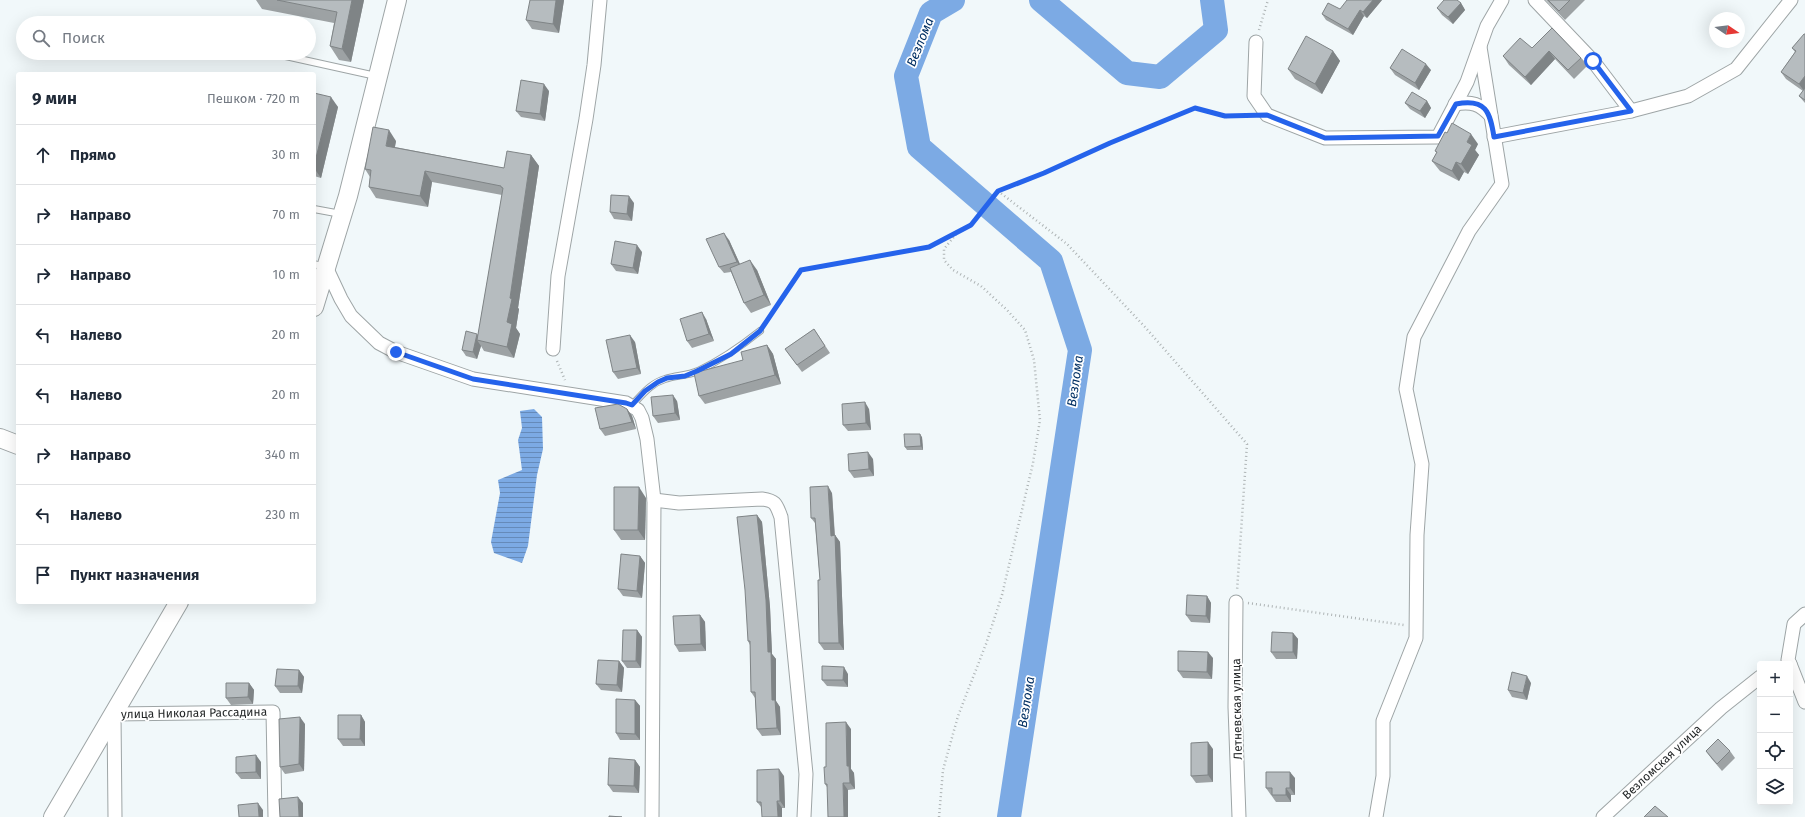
<!DOCTYPE html>
<html lang="ru">
<meta charset="utf-8">
<style>
:root{--surface:#fff;--page:#f2f2f3;--text:#1f2937;--muted:#747a83;--line:#e0e1e3}
body{margin:0;font-family:"Fira Sans",sans-serif;background:var(--page);color:var(--text)}
.controls{position:absolute;right:12px;bottom:12px;display:grid;overflow:hidden;border-radius:4px;box-shadow:0 4px 16px #0002}
.controls button{width:36px;height:36px;display:grid;place-items:center;padding:0;border:0;border-bottom:1px solid var(--line);background:var(--surface);color:var(--text);font:20px sans-serif}
.compass{position:absolute;left:1709px;top:12px;width:36px;height:36px;border-radius:50%;background:var(--surface);box-shadow:0 4px 16px #0002;rotate:103deg}
.stop{position:absolute;width:12px;height:12px;margin:-9px;border:3px solid #2563eb;border-radius:50%;background:#fff}
.stop.end{background:#2563eb;border-color:#fff;box-shadow:0 1px 4px #0008}
.list{margin:0;padding:0;list-style:none}
h2{display:flex;justify-content:space-between;align-items:center;height:52px;margin:0;padding:0 16px;font-size:17px}
h2 small{font-size:13px;font-weight:400;color:var(--muted)}
.list li{display:grid;grid-template-columns:26px 1fr auto;gap:12px;align-items:center;box-sizing:border-box;height:60px;padding:0 16px;border-top:1px solid var(--line)}
.list b{display:block;font-size:15px;white-space:nowrap}
.list em{font-size:13px;font-style:normal;color:var(--muted)}
.icon{flex:none;width:22px;height:22px;fill:none;stroke:currentColor;stroke-width:2;stroke-linecap:round;stroke-linejoin:round}
.map{position:relative;flex:none;width:1805px;height:817px;overflow:hidden}
.search{position:absolute;background:var(--surface);box-shadow:0 4px 16px #0002;left:16px;top:16px;width:300px;height:44px;display:flex;align-items:center;gap:10px;box-sizing:border-box;padding:0 14px;border-radius:22px;color:var(--muted);font-size:15px}
.panel{position:absolute;background:var(--surface);box-shadow:0 4px 16px #0002;left:16px;top:72px;width:300px;height:532px;border-radius:4px}
.map>svg:first-child{display:block}
.water{fill:url(#water-rules)}
.lines{fill:none;stroke-linecap:round;stroke-linejoin:round}
.river{stroke:#7caae4;stroke-width:24}
.lane-casing{stroke:#9ea5a6;stroke-width:8}
.street-casing{stroke:#9ea5a6;stroke-width:15}
.secondary-casing{stroke:#9ea5a6;stroke-width:20}
.path{stroke:#aeb4b5;stroke-width:2.5;stroke-dasharray:1 3;stroke-linecap:butt}
.lane{stroke:#fff;stroke-width:6}
.street{stroke:#fff;stroke-width:13}
.secondary{stroke:#fff;stroke-width:18}
.wall{fill:#9da2a4}
.shaded-wall{fill:#7f8486}
.building{fill:#b6bcbf;stroke:#7f8486}
.route{stroke:#2563eb;stroke-width:5}
.labels{text-anchor:middle;dominant-baseline:central;stroke-width:3.5;stroke-linejoin:round;paint-order:stroke}
.street-label{font-size:12px;fill:#252829;stroke:#fff}
.water-label{font-size:13px;font-style:italic;fill:#002f63;stroke:#fff}
</style>
<div class="map">
<svg width="1805" height="817" viewBox="0 0 1805 817">
<defs>
<pattern id="water-rules" width="6" height="5" patternUnits="userSpaceOnUse"><rect width="6" height="5" fill="#7caae4"/><path d="M0 2.5h6" fill="none" stroke="#658ab9"/></pattern>
</defs>
<rect width="100%" height="100%" fill="#f1f8fa"/>
<!-- water -->
<path class="water" d="M 534,409 L 542,417 L 543,449 L 537,475 L 528,546 L 522,563 L 494,553 L 491,542 L 500,493 L 498,480 L 522,470 L 518,440 L 522,428 L 520,411 Z"/>
<g class="lines">
<!-- river -->
<g class="river">
<path d="M 953,0 L 931,13 L 906,76 L 919,147 L 1051,261 L 1080,350 L 1009,817"/>
<path d="M 1041,0 L 1127,73 L 1160,77 L 1216,30 L 1212,0"/>
</g>
<!-- lane casing -->
<g class="lane-casing">
<g id="lane">
<path d="M 272,53 L 376,76"/>
<path d="M 314,209 L 341,214"/>
<path d="M 314,264 L 325,267"/>
<path d="M 632,405 C 642,395 651,383 665,379 C 677,375 686,376 698,371 C 721,360 740,347 760,331"/>
</g>
</g>
<!-- street casing -->
<g class="street-casing">
<g id="street">
<path d="M 1535,0 L 1593,61 L 1631,111"/>
<path d="M 1256,42 L 1254,96 L 1267,115 L 1325,138 L 1438,137 L 1467,82 L 1487,26 L 1502,0"/>
<path d="M 1455,104 C 1472,101 1480,104 1491,116"/>
<path d="M 1494,137 L 1631,111 L 1688,96 L 1736,69 L 1791,0"/>
<path d="M 326,267 L 341,299 L 351,316 L 379,343 L 396,352 L 473,379 L 626,403 L 638,410 L 642,418 L 647,439 L 654,500 L 652,817"/>
<path d="M 553,349 L 558,276 L 586,119 L 594,65 L 600,0"/>
<path d="M 654,500 L 679,503 L 762,499 C 776,501 776,504 781,517 L 806,774 L 804,817"/>
<path d="M 1236,602 L 1235,707 L 1239,817"/>
<path d="M 1790,664 L 1788,660 L 1794,624 L 1805,614"/>
<path d="M 1790,664 L 1805,702"/>
<path d="M 115,817 L 114,714 L 273,712 L 275,817"/>
<path d="M 1376,817 L 1383,776 L 1383,721 L 1416,638 L 1417,535 L 1422,464 L 1406,389 L 1414,337 L 1469,231 L 1502,184 L 1480,47"/>
<path d="M 1603,817 L 1721,708 L 1760,677"/>
</g>
</g>
<!-- secondary casing -->
<g class="secondary-casing">
<g id="secondary">
<path d="M 314,307 L 348,196 L 397,0"/>
<path d="M 0,438 L 18,445"/>
<path d="M 53,817 L 179,602"/>
</g>
</g>
<!-- path -->
<g class="path">
<path d="M 1259,30 L 1268,0"/>
<path d="M 998,191 L 1067,244 L 1145,327 L 1247,444 L 1237,591"/>
<path d="M 765,324 L 801,270 L 929,247 L 971,225 L 998,191 L 1044,173 L 1110,143 L 1195,108 L 1225,117 L 1253,115"/>
<path d="M 557,361 L 565,380"/>
<path d="M 1248,603 L 1404,625"/>
<path d="M 939,817 L 943,770 L 958,716 L 986,644 L 1002,595 L 1033,463 L 1040,420 L 1034,360 L 1025,330 L 1007,310 L 981,286 L 953,270 L 944,260 L 944,249 L 957,233"/>
</g>
<!-- lane -->
<use href="#lane" class="lane"/>
<!-- street -->
<use href="#street" class="street"/>
<!-- secondary -->
<use href="#secondary" class="secondary"/>
</g>
<!-- wall -->
<g class="wall">
<path d="M 256,0 L 364,0 L 351,62 L 339,60 L 330,46 L 334,23 L 262,9 Z"/>
<path d="M 564,0 L 559,33 L 532,29 L 526,20 Z"/>
<path d="M 1382,0 L 1367,18 L 1364,16 L 1353,35 L 1326,20 L 1322,14 Z"/>
<path d="M 1546,0 L 1585,0 L 1565,20 Z"/>
<path d="M 1461,3 L 1465,10 L 1453,24 L 1442,15 L 1437,8 Z"/>
<path d="M 1805,34 L 1805,103 L 1799,96 L 1803,91 L 1786,79 L 1781,72 L 1795,52 L 1792,48 Z"/>
<path d="M 1532,48 L 1581,58 L 1587,66 L 1574,79 L 1555,59 L 1531,85 L 1509,65 L 1503,56 Z"/>
<path d="M 1333,51 L 1340,61 L 1322,94 L 1295,79 L 1288,69 Z"/>
<path d="M 1390,68 L 1431,70 L 1419,90 L 1395,75 Z"/>
<path d="M 549,91 L 545,121 L 521,117 L 516,111 Z"/>
<path d="M 314,93 L 338,107 L 321,178 L 314,176 Z"/>
<path d="M 1427,101 L 1431,108 L 1425,118 L 1410,109 L 1405,103 Z"/>
<path d="M 396,141 L 395,147 L 504,168 L 531,155 L 539,166 L 518,308 L 519,309 L 516,328 L 520,334 L 514,358 L 484,351 L 481,346 L 477,359 L 466,356 L 462,350 L 478,335 L 502,195 L 432,182 L 428,207 L 376,198 L 369,187 L 370,177 L 365,169 Z"/>
<path d="M 1478,144 L 1475,150 L 1479,155 L 1468,174 L 1464,172 L 1459,181 L 1440,171 L 1432,161 L 1437,152 L 1435,151 Z"/>
<path d="M 634,203 L 632,221 L 614,219 L 610,212 Z"/>
<path d="M 729,240 L 740,264 L 757,270 L 771,305 L 751,313 L 744,303 L 731,272 L 724,273 L 719,267 Z"/>
<path d="M 642,252 L 638,274 L 616,271 L 611,264 Z"/>
<path d="M 706,319 L 714,341 L 692,348 L 687,341 Z"/>
<path d="M 814,329 L 830,353 L 802,372 L 785,349 Z"/>
<path d="M 635,342 L 641,374 L 618,379 L 613,372 Z"/>
<path d="M 767,345 L 773,354 L 781,384 L 705,404 L 699,396 L 743,360 Z"/>
<path d="M 677,401 L 680,420 L 658,423 L 653,416 Z"/>
<path d="M 627,409 L 632,416 L 636,429 L 605,436 L 600,429 Z"/>
<path d="M 869,409 L 871,430 L 848,431 L 843,425 Z"/>
<path d="M 922,437 L 923,450 L 907,450 L 905,447 Z"/>
<path d="M 873,459 L 874,476 L 854,478 L 849,471 Z"/>
<path d="M 832,493 L 835,535 L 840,542 L 844,650 L 824,650 L 819,643 L 820,580 L 815,523 L 811,518 Z"/>
<path d="M 646,498 L 645,540 L 621,540 L 614,530 Z"/>
<path d="M 757,515 L 762,522 L 770,607 L 772,654 L 776,659 L 776,701 L 780,707 L 781,735 L 762,736 L 757,729 L 755,698 L 751,692 L 750,645 L 748,641 Z"/>
<path d="M 640,556 L 645,563 L 642,598 L 623,596 L 618,589 Z"/>
<path d="M 1207,596 L 1211,603 L 1210,623 L 1191,622 L 1186,615 Z"/>
<path d="M 700,615 L 705,622 L 706,651 L 679,652 L 675,645 Z"/>
<path d="M 637,630 L 642,637 L 641,668 L 627,668 L 622,661 Z"/>
<path d="M 1293,633 L 1298,639 L 1297,659 L 1276,659 L 1271,652 Z"/>
<path d="M 1213,658 L 1212,679 L 1183,678 L 1178,671 Z"/>
<path d="M 619,661 L 624,668 L 622,692 L 601,690 L 596,684 Z"/>
<path d="M 299,670 L 304,677 L 302,693 L 280,693 L 275,686 Z"/>
<path d="M 848,674 L 848,687 L 827,686 L 822,680 Z"/>
<path d="M 249,683 L 254,690 L 253,704 L 231,705 L 226,698 Z"/>
<path d="M 1531,683 L 1527,700 L 1512,697 L 1508,690 Z"/>
<path d="M 635,700 L 640,706 L 640,740 L 620,740 L 616,733 Z"/>
<path d="M 361,715 L 365,722 L 365,746 L 343,746 L 338,739 Z"/>
<path d="M 305,724 L 304,771 L 285,774 L 280,767 Z"/>
<path d="M 851,729 L 851,769 L 854,773 L 855,789 L 848,790 L 827,787 L 825,784 L 826,767 Z"/>
<path d="M 1213,749 L 1213,782 L 1196,783 L 1191,776 Z"/>
<path d="M 1706,751 L 1730,751 L 1735,758 L 1722,771 L 1711,758 Z"/>
<path d="M 635,760 L 640,767 L 639,793 L 613,792 L 608,785 Z"/>
<path d="M 261,762 L 261,779 L 241,779 L 236,773 Z"/>
<path d="M 784,776 L 785,808 L 762,808 L 757,802 Z"/>
<path d="M 1295,778 L 1295,795 L 1291,795 L 1291,802 L 1276,802 L 1266,788 Z"/>
</g>
<!-- shaded-wall -->
<g class="shaded-wall">
<path d="M 352,0 L 364,0 L 351,62 L 342,49 Z"/>
<path d="M 556,0 L 564,0 L 559,33 L 553,24 Z"/>
<path d="M 1373,0 L 1382,0 L 1367,18 L 1363,12 Z"/>
<path d="M 1461,3 L 1465,10 L 1453,24 L 1448,17 Z"/>
<path d="M 1360,10 L 1364,16 L 1353,35 L 1348,29 Z"/>
<path d="M 1333,51 L 1340,61 L 1322,94 L 1315,84 Z"/>
<path d="M 1549,51 L 1555,59 L 1531,85 L 1525,77 Z"/>
<path d="M 1426,64 L 1431,70 L 1419,90 L 1415,83 Z"/>
<path d="M 1805,76 L 1805,89 L 1804,91 L 1799,84 Z"/>
<path d="M 544,84 L 549,91 L 545,121 L 540,114 Z"/>
<path d="M 331,97 L 338,107 L 321,178 L 314,168 L 314,166 Z"/>
<path d="M 1427,101 L 1431,108 L 1425,118 L 1420,111 Z"/>
<path d="M 389,130 L 396,141 L 393,156 L 386,146 Z"/>
<path d="M 1471,134 L 1478,144 L 1475,150 L 1479,155 L 1468,174 L 1461,164 L 1467,142 Z"/>
<path d="M 531,155 L 539,166 L 518,308 L 519,309 L 516,328 L 520,334 L 514,358 L 507,347 L 507,322 L 510,298 Z"/>
<path d="M 1456,162 L 1464,172 L 1459,181 L 1452,171 Z"/>
<path d="M 425,171 L 432,182 L 428,207 L 420,196 Z"/>
<path d="M 629,196 L 634,203 L 632,221 L 627,214 Z"/>
<path d="M 724,233 L 729,240 L 742,269 L 737,262 Z"/>
<path d="M 637,245 L 642,252 L 638,274 L 633,268 Z"/>
<path d="M 750,260 L 757,270 L 771,305 L 764,295 Z"/>
<path d="M 702,312 L 706,319 L 714,341 L 709,334 Z"/>
<path d="M 477,334 L 482,341 L 477,340 L 481,346 L 477,359 L 473,352 Z"/>
<path d="M 630,335 L 635,342 L 641,374 L 637,368 Z"/>
<path d="M 767,345 L 773,354 L 781,384 L 775,375 Z"/>
<path d="M 673,395 L 677,401 L 680,420 L 675,413 Z"/>
<path d="M 865,402 L 869,409 L 871,430 L 866,423 Z"/>
<path d="M 627,409 L 632,416 L 636,429 L 632,422 Z"/>
<path d="M 920,434 L 922,437 L 923,450 L 921,446 Z"/>
<path d="M 868,452 L 873,459 L 874,476 L 869,469 Z"/>
<path d="M 828,486 L 832,493 L 835,542 L 835,535 L 840,542 L 844,650 L 839,643 L 831,536 Z"/>
<path d="M 639,487 L 646,498 L 645,540 L 638,530 Z"/>
<path d="M 757,515 L 762,522 L 770,607 L 772,654 L 776,659 L 776,701 L 780,707 L 781,735 L 777,728 L 772,700 Z"/>
<path d="M 640,556 L 645,563 L 642,598 L 637,591 Z"/>
<path d="M 1207,596 L 1211,603 L 1210,623 L 1206,616 Z"/>
<path d="M 700,615 L 705,622 L 706,651 L 701,644 Z"/>
<path d="M 637,630 L 642,637 L 641,668 L 636,661 Z"/>
<path d="M 1293,633 L 1298,639 L 1297,659 L 1293,652 Z"/>
<path d="M 1208,652 L 1213,658 L 1212,679 L 1207,672 Z"/>
<path d="M 619,661 L 624,668 L 622,692 L 617,685 Z"/>
<path d="M 844,667 L 848,674 L 848,687 L 843,680 Z"/>
<path d="M 299,670 L 304,677 L 302,693 L 298,686 Z"/>
<path d="M 1527,676 L 1531,683 L 1527,700 L 1523,693 Z"/>
<path d="M 249,683 L 254,690 L 253,704 L 248,697 Z"/>
<path d="M 635,700 L 640,706 L 640,740 L 635,734 Z"/>
<path d="M 361,715 L 365,722 L 365,746 L 360,739 Z"/>
<path d="M 300,717 L 305,724 L 304,771 L 299,764 Z"/>
<path d="M 846,722 L 851,729 L 851,769 L 854,773 L 855,789 L 850,783 L 847,766 Z"/>
<path d="M 1208,742 L 1213,749 L 1213,782 L 1208,775 Z"/>
<path d="M 256,755 L 261,762 L 261,779 L 256,772 Z"/>
<path d="M 635,760 L 640,767 L 639,793 L 634,786 Z"/>
<path d="M 779,769 L 784,776 L 785,808 L 780,801 Z"/>
<path d="M 1290,772 L 1295,778 L 1295,795 L 1290,788 Z"/>
<path d="M 843,783 L 848,790 L 848,817 L 844,817 Z"/>
<path d="M 1286,788 L 1291,795 L 1291,802 L 1286,795 Z"/>
<path d="M 298,797 L 303,803 L 303,817 L 299,817 Z"/>
<path d="M 777,801 L 782,808 L 782,817 L 778,817 Z"/>
<path d="M 258,803 L 263,810 L 263,817 L 259,817 Z"/>
</g>
<!-- building -->
<g class="building">
<path d="M 277,0 L 352,0 L 342,49 L 330,46 L 337,12 Z"/>
<path d="M 530,0 L 556,0 L 553,24 L 526,20 Z"/>
<path d="M 1347,0 L 1373,0 L 1363,12 L 1360,10 L 1348,29 L 1322,14 L 1328,3 L 1340,9 Z"/>
<path d="M 1444,0 L 1457,0 L 1461,3 L 1448,17 L 1437,8 Z"/>
<path d="M 1548,0 L 1570,0 L 1559,11 Z"/>
<path d="M 1552,28 L 1581,58 L 1568,70 L 1549,51 L 1525,77 L 1503,56 L 1520,38 L 1532,48 Z"/>
<path d="M 1804,34 L 1805,34 L 1805,76 L 1799,84 L 1781,72 L 1796,51 L 1792,48 Z"/>
<path d="M 1306,36 L 1333,51 L 1315,84 L 1288,69 Z"/>
<path d="M 1402,49 L 1426,64 L 1415,83 L 1390,68 Z"/>
<path d="M 521,80 L 544,84 L 540,114 L 516,111 Z"/>
<path d="M 1805,88 L 1805,100 L 1799,96 Z"/>
<path d="M 1412,92 L 1427,101 L 1420,111 L 1405,103 Z"/>
<path d="M 314,93 L 331,97 L 314,166 Z"/>
<path d="M 1452,123 L 1471,134 L 1467,142 L 1472,145 L 1461,164 L 1456,162 L 1452,171 L 1432,161 L 1437,152 L 1435,151 L 1445,132 L 1447,133 Z"/>
<path d="M 373,127 L 389,130 L 386,146 L 504,168 L 507,151 L 531,155 L 510,298 L 512,299 L 507,322 L 512,324 L 507,347 L 477,340 L 503,188 L 501,187 L 501,186 L 425,171 L 420,196 L 369,187 L 371,170 L 365,169 Z"/>
<path d="M 611,195 L 629,196 L 627,214 L 610,212 Z"/>
<path d="M 724,233 L 737,262 L 719,267 L 706,239 Z"/>
<path d="M 615,241 L 637,245 L 633,268 L 611,264 Z"/>
<path d="M 750,260 L 764,295 L 744,303 L 730,268 Z"/>
<path d="M 702,312 L 709,334 L 687,341 L 680,319 Z"/>
<path d="M 814,329 L 825,346 L 797,365 L 785,349 Z"/>
<path d="M 466,331 L 477,334 L 473,352 L 462,350 Z"/>
<path d="M 630,335 L 637,368 L 613,372 L 606,340 Z"/>
<path d="M 767,345 L 775,375 L 699,396 L 694,373 L 743,360 L 741,352 Z"/>
<path d="M 673,395 L 675,413 L 653,416 L 651,397 Z"/>
<path d="M 865,402 L 866,423 L 843,425 L 842,404 Z"/>
<path d="M 618,404 L 627,409 L 632,422 L 600,429 L 595,408 Z"/>
<path d="M 904,434 L 920,434 L 921,446 L 905,447 Z"/>
<path d="M 868,452 L 869,469 L 849,471 L 848,454 Z"/>
<path d="M 828,486 L 831,536 L 835,535 L 839,643 L 819,643 L 818,580 L 820,580 L 815,518 L 811,518 L 810,487 Z"/>
<path d="M 614,487 L 639,487 L 638,530 L 614,530 Z"/>
<path d="M 757,515 L 766,600 L 768,652 L 771,652 L 772,700 L 775,700 L 777,728 L 757,729 L 755,692 L 751,692 L 750,641 L 748,641 L 745,590 L 737,517 Z"/>
<path d="M 621,554 L 640,556 L 637,591 L 618,589 Z"/>
<path d="M 1187,595 L 1207,596 L 1206,616 L 1186,615 Z"/>
<path d="M 700,615 L 701,644 L 675,645 L 673,616 Z"/>
<path d="M 623,630 L 637,630 L 636,661 L 622,661 Z"/>
<path d="M 1272,632 L 1293,633 L 1293,652 L 1271,652 Z"/>
<path d="M 1178,651 L 1208,652 L 1207,672 L 1178,671 Z"/>
<path d="M 598,660 L 619,661 L 617,685 L 596,684 Z"/>
<path d="M 822,666 L 844,667 L 843,680 L 822,680 Z"/>
<path d="M 277,669 L 299,670 L 298,686 L 275,686 Z"/>
<path d="M 1512,672 L 1527,676 L 1523,693 L 1508,690 Z"/>
<path d="M 226,683 L 249,683 L 248,697 L 226,698 Z"/>
<path d="M 616,699 L 635,700 L 635,734 L 616,733 Z"/>
<path d="M 338,715 L 361,715 L 360,739 L 338,739 Z"/>
<path d="M 300,717 L 299,764 L 280,767 L 279,719 Z"/>
<path d="M 846,722 L 847,766 L 849,766 L 850,783 L 843,783 L 844,817 L 828,817 L 827,784 L 825,784 L 824,767 L 826,767 L 826,723 Z"/>
<path d="M 1718,739 L 1730,751 L 1717,764 L 1706,751 Z"/>
<path d="M 1208,742 L 1208,775 L 1191,776 L 1191,743 Z"/>
<path d="M 256,755 L 256,772 L 236,773 L 236,757 Z"/>
<path d="M 609,758 L 635,760 L 634,786 L 608,785 Z"/>
<path d="M 779,769 L 780,801 L 777,801 L 778,817 L 762,817 L 761,802 L 757,802 L 757,770 Z"/>
<path d="M 1266,772 L 1290,772 L 1290,788 L 1286,788 L 1286,795 L 1272,795 L 1272,788 L 1266,788 Z"/>
<path d="M 298,797 L 299,817 L 280,817 L 279,799 Z"/>
<path d="M 258,803 L 259,817 L 239,817 L 238,805 Z"/>
<path d="M 1655,806 L 1668,817 L 1644,817 Z"/>
<path d="M 609,816 L 622,817 L 609,817 Z"/>
</g>
<g class="lines">
<!-- route -->
<path class="route" d="M 396,352 L 473,379 L 626,403 L 632,405 L 645,391 L 658,382 L 667,378 L 685,376 L 697,371 L 731,354 L 760,331 L 801,270 L 929,247 L 971,225 L 998,191 L 1044,173 L 1110,143 L 1195,108 L 1225,116 L 1267,115 L 1325,138 L 1438,136 L 1456,104 C 1486,98 1490,112 1494,137 L 1631,111 L 1593,61"/>
</g>
<g class="labels">
<!-- street labels -->
<g class="street-label">
<text transform="translate(1237 709) rotate(-91)">Летневская улица</text>
<text transform="translate(194 713) rotate(-1)">улица Николая Рассадина</text>
<text transform="translate(1662 762) rotate(-43)">Везломская улица</text>
</g>
<!-- water labels -->
<g class="water-label">
<text transform="translate(920 42) rotate(-68)">Везлома</text>
<text transform="translate(1075 381) rotate(-82)">Везлома</text>
<text transform="translate(1026 702) rotate(-81)">Везлома</text>
</g>
</g>
</svg>
<div class="controls">
<button>+</button>
<button>−</button>
<button><svg class="icon" aria-label="locate" viewBox="0 0 24 24"><circle cx="12" cy="12" r="6"/><path d="M12 2v4M12 18v4M2 12h4M18 12h4"/></svg></button>
<button><svg class="icon" aria-label="layers" viewBox="0 0 24 24"><path d="M12 4l9 5-9 5-9-5zM3 14l9 5 9-5"/></svg></button>
</div>
<svg class="compass" viewBox="-18 -18 36 36"><path d="M0-13l5 13h-10z" fill="#e53935"/><path d="M0 13l5-13h-10z" fill="#747a83"/></svg>
<div class="stop" style="left:1593px;top:61px"></div>
<div class="stop end" style="left:396px;top:352px"></div>
<div class="search"><svg class="icon" aria-label="search" viewBox="0 0 24 24"><circle cx="10" cy="10" r="6"/><path d="M15 15l6 6"/></svg>Поиск</div>
<section class="panel">
<h2>9 мин<small>Пешком · 720 m</small></h2>
<ul class="list">
<li><svg class="icon" aria-label="ahead" viewBox="0 0 24 24"><path d="M12 20V5M6 11l6-6 6 6"/></svg><div><b>Прямо</b></div><em>30 m</em></li>
<li><svg class="icon" aria-label="right" viewBox="0 0 24 24"><path d="M7 20v-9h11M14 6l5 5-5 5"/></svg><div><b>Направо</b></div><em>70 m</em></li>
<li><svg class="icon" aria-label="right" viewBox="0 0 24 24"><path d="M7 20v-9h11M14 6l5 5-5 5"/></svg><div><b>Направо</b></div><em>10 m</em></li>
<li><svg class="icon" aria-label="left" viewBox="0 0 24 24"><path d="M17 20v-9H6M10 6l-5 5 5 5"/></svg><div><b>Налево</b></div><em>20 m</em></li>
<li><svg class="icon" aria-label="left" viewBox="0 0 24 24"><path d="M17 20v-9H6M10 6l-5 5 5 5"/></svg><div><b>Налево</b></div><em>20 m</em></li>
<li><svg class="icon" aria-label="right" viewBox="0 0 24 24"><path d="M7 20v-9h11M14 6l5 5-5 5"/></svg><div><b>Направо</b></div><em>340 m</em></li>
<li><svg class="icon" aria-label="left" viewBox="0 0 24 24"><path d="M17 20v-9H6M10 6l-5 5 5 5"/></svg><div><b>Налево</b></div><em>230 m</em></li>
<li><svg class="icon" aria-label="arrive" viewBox="0 0 24 24"><path d="M6 21V4h12l-3 4 3 4H6"/></svg><div><b>Пункт назначения</b></div></li>
</ul>
</section>
</div>
